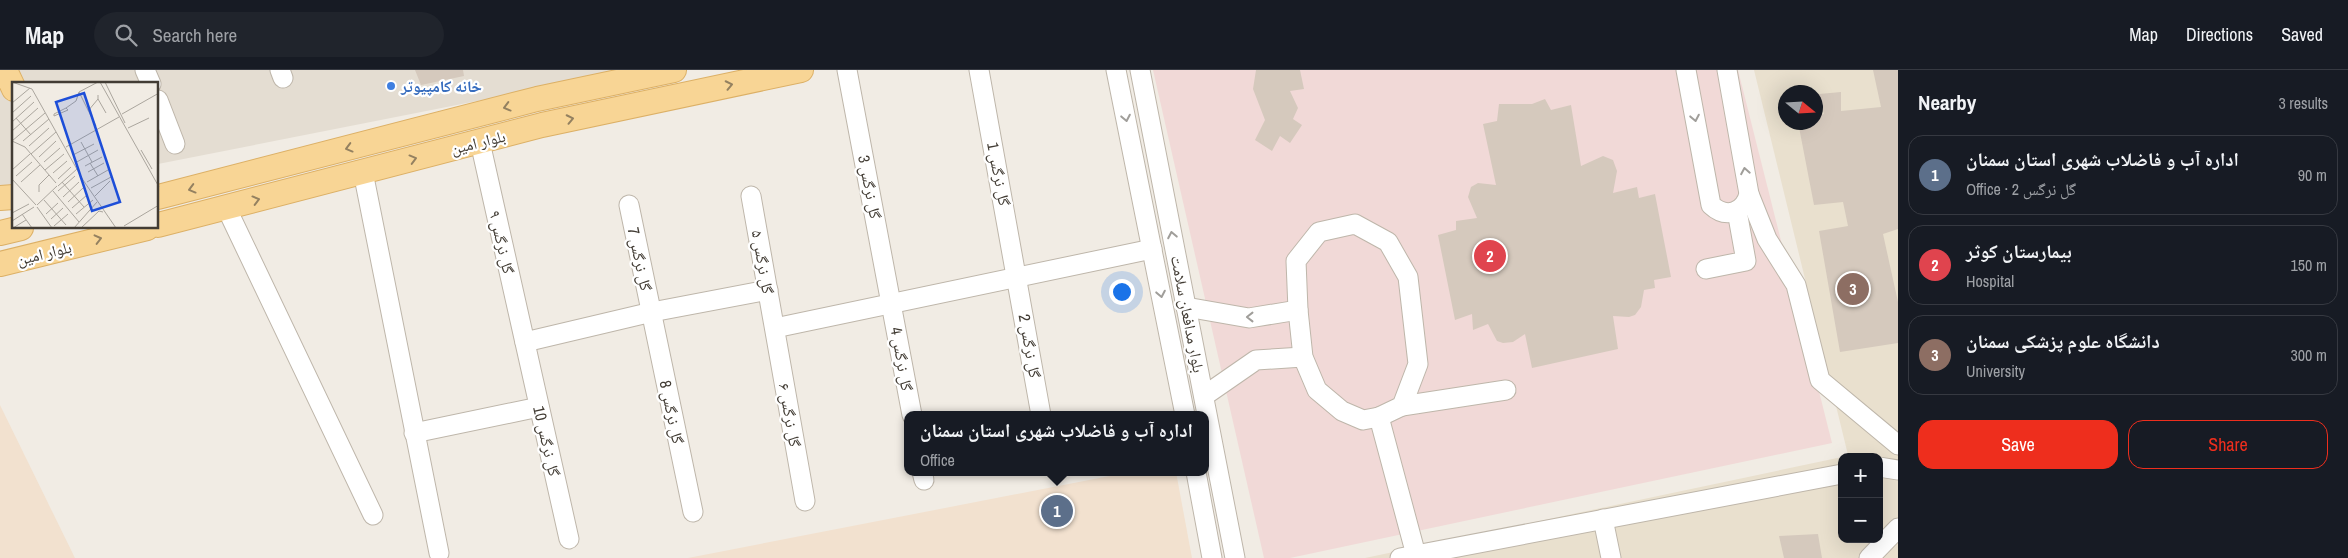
<!DOCTYPE html>
<meta charset="utf-8">
<style>
:root{--surface:#171b24;--page:#20242c;--text:#f1f3f6;--muted:#9ea1a6;--line:#363941;--accent:#ee2e1d}
body{margin:0;font-family:"Archivo Narrow","Noto Naskh Arabic",sans-serif;background:var(--page);color:var(--text)}
.controls{position:absolute;right:15px;bottom:15px;display:grid;overflow:hidden;border-radius:10px;box-shadow:0 5px 20px #0002}
.controls button{width:45px;height:45px;display:grid;place-items:center;padding:0;border:0;border-bottom:1px solid var(--line);background:var(--surface);color:var(--text);font:25px sans-serif}
.compass{position:absolute;left:1778px;top:15px;width:45px;height:45px;border-radius:50%;background:var(--surface);box-shadow:0 5px 20px #0002;rotate:108deg}
.you{position:absolute;left:1121px;top:221px;width:18px;height:18px;margin:-12px;border:4px solid #fff;border-radius:50%;background:#1a73e8;box-shadow:0 0 0 8px #1a73e833}
.badge{display:grid;place-items:center;width:32px;height:32px;border-radius:50%;background:var(--accent);color:#fff;font-size:16px;font-weight:700}
.pin{position:absolute;translate:-50% -50%;border:2px solid #fff;box-shadow:0 1px 5px #0006}
.popup{position:absolute;left:904px;top:341px;width:305px;height:65px;box-sizing:border-box;display:grid;place-content:center;border-radius:10px;background:var(--surface);filter:drop-shadow(0 1px 4px #0005);font-size:16px;white-space:nowrap;color:var(--muted)}
.popup b{font-size:19px;color:var(--text)}
.popup::after{content:'';position:absolute;left:50%;top:100%;margin-left:-10px;border:10px solid transparent;border-top-color:var(--surface)}
.list{margin:0;padding:0;list-style:none}
h2{display:flex;justify-content:space-between;align-items:center;height:65px;margin:0;padding:0 20px;font-size:21px}
h2 small{font-size:16px;font-weight:400;color:var(--muted)}
.list li{display:grid;grid-template-columns:32px 1fr auto;gap:15px;align-items:center;box-sizing:border-box;height:80px;margin:0 10px 10px;padding:0 10px;border:1px solid var(--line);border-radius:15px}
.list b{display:block;font-size:19px;white-space:nowrap}
.list p{margin:0;font-size:16px;white-space:nowrap;color:var(--muted)}
.list em{font-size:16px;font-style:normal;color:var(--muted)}
.actions{display:flex;gap:10px;padding:15px 20px}
.actions a{flex:1;padding:11px 0;border:1px solid var(--accent);border-radius:15px;text-align:center;font-size:18px;color:var(--accent)}
.actions .main{background:var(--accent);color:#fff}
.icon{flex:none;width:28px;height:28px;fill:none;stroke:currentColor;stroke-width:2;stroke-linecap:round;stroke-linejoin:round}
.map{position:relative;flex:none;width:1898px;height:488px;overflow:hidden}
header{display:flex;align-items:center;gap:30px;box-sizing:border-box;height:70px;padding:0 25px;background:var(--surface);border-bottom:1px solid var(--line)}
header strong{font-size:24px}
nav{display:flex;gap:28px;margin-inline-start:auto;font-size:18px}
.search{width:350px;height:45px;background:var(--page);display:flex;align-items:center;gap:12px;box-sizing:border-box;padding:0 18px;border-radius:28px;color:var(--muted);font-size:19px}
main{display:flex}
aside{flex:1;background:var(--surface)}
.map>svg:first-child{display:block}
.residential{fill:#e4ddd2}
.commercial{fill:#f2e1cf}
.education{fill:#e9e0ce;fill-rule:evenodd}
.medical{fill:#f1d9d7}
.building{fill:#d5c9bd}
.lines{fill:none;stroke-linecap:round;stroke-linejoin:round}
.minor-casing{stroke:#beb6aa;stroke-width:21}
.major-casing{stroke:#dcb066;stroke-width:26}
.minor{stroke:#fff;stroke-width:19}
.major{stroke:#f8d595;stroke-width:24}
.oneway{stroke:#948160}
.oneway2{stroke:#a09e9a}
.shop-dot{fill:#3f7fe0;stroke:#fff;stroke-width:2}
.labels{text-anchor:middle;dominant-baseline:central;stroke-width:4.5;stroke-linejoin:round;paint-order:stroke}
.shop-label{font-size:16px;font-weight:bold;fill:#366cbe;stroke:#fff;text-anchor:start}
.street-label{font-size:16px;fill:#423c34;stroke:#fff}
.inset-road{fill:none;stroke:#aba69e;stroke-width:1}
.view{fill:#1d4ed8;fill-opacity:0.15;stroke:#1d4ed8;stroke-width:2.5}
.inset-edge{fill:none;stroke:#423c34;stroke-width:2.5}
</style>
<header>
<strong>Map</strong>
<div class="search"><svg class="icon" aria-label="search" viewBox="0 0 24 24"><circle cx="10" cy="10" r="6"/><path d="M15 15l6 6"/></svg>Search here</div>
<nav><a>Map</a><a>Directions</a><a>Saved</a></nav>
</header>
<main>
<div class="map">
<svg width="1898" height="488" viewBox="0 0 1898 488">
<rect width="100%" height="100%" fill="#f1ece4"/>
<!-- residential -->
<path class="residential" d="M 0,0 L 634,0 L 158,94 L 158,14 L 14,14 L 14,126 L 0,129 Z"/>
<!-- commercial -->
<g class="commercial">
<path d="M 0,335 L 75,488 L 0,488 Z"/>
<path d="M 1130,402 L 1176,402 L 1192,488 L 688,488 Z"/>
</g>
<!-- education -->
<path class="education" d="M 1754,0 L 1898,0 L 1898,488 L 1365,488 L 1842,387 L 1842,469 L 1879,469 L 1879,387 L 1843,387 L 1848,385 ZM 1786,22 L 1816,22 L 1816,52 L 1786,52 Z"/>
<!-- medical -->
<path class="medical" d="M 1153,0 L 1738,0 L 1832,373 L 1290,488 L 1264,488 Z"/>
<!-- building -->
<g class="building">
<path d="M 415,0 L 463,0 L 464,6 L 421,15 Z"/>
<path d="M 1256,0 L 1300,0 L 1304,19 L 1290,21 L 1298,38 L 1293,49 L 1302,55 L 1290,73 L 1280,66 L 1272,81 L 1255,70 L 1265,50 L 1253,19 Z"/>
<path d="M 1873,0 L 1898,0 L 1898,159 L 1883,164 L 1898,232 L 1898,273 L 1840,282 L 1819,161 L 1848,156 L 1843,132 L 1814,135 L 1798,52 L 1816,52 L 1816,46 L 1824,44 L 1819,24 L 1841,22 L 1841,41 L 1881,37 Z"/>
<path d="M 1545,29 L 1551,40 L 1571,35 L 1581,96 L 1603,86 L 1613,90 L 1617,101 L 1613,123 L 1637,117 L 1639,128 L 1655,124 L 1671,207 L 1654,210 L 1655,218 L 1644,220 L 1641,237 L 1635,245 L 1629,247 L 1613,246 L 1618,279 L 1532,298 L 1525,264 L 1513,272 L 1503,273 L 1497,271 L 1488,254 L 1473,260 L 1472,244 L 1455,250 L 1438,165 L 1456,160 L 1456,151 L 1477,148 L 1468,127 L 1471,117 L 1478,113 L 1496,115 L 1483,54 L 1497,51 L 1499,34 L 1532,34 Z"/>
<path d="M 1818,464 L 1822,488 L 1784,488 L 1779,466 Z"/>
</g>
<g class="lines">
<!-- minor casing -->
<g class="minor-casing">
<g id="minor">
<path d="M 145,0 L 151,14"/>
<path d="M 280,0 L 283,8"/>
<path d="M 847,0 L 912,345"/>
<path d="M 979,0 L 1041,345"/>
<path d="M 1116,0 L 1185,345"/>
<path d="M 1140,0 L 1235,488"/>
<path d="M 1686,0 L 1711,135 C 1726,149 1744,143 1749,124 L 1727,0"/>
<path d="M 158,30 L 175,74"/>
<path d="M 480,72 L 569,469"/>
<path d="M 363,102 L 439,483"/>
<path d="M 1749,124 L 1767,169 L 1796,215 L 1820,310 L 1898,375"/>
<path d="M 751,126 L 805,431"/>
<path d="M 629,135 L 693,442"/>
<path d="M 226,137 L 373,445"/>
<path d="M 1355,154 L 1388,172 L 1408,207 L 1418,294 L 1402,336 L 1379,347 L 1363,350 L 1342,341 L 1317,320 L 1303,287 L 1298,240 L 1296,191 L 1319,162 Z"/>
<path d="M 1706,199 L 1746,191 L 1737,141"/>
<path d="M 1186,237 L 1249,248 L 1298,240"/>
<path d="M 775,258 L 1152,179"/>
<path d="M 525,272 L 652,242 L 768,220"/>
<path d="M 1204,326 L 1256,290 L 1303,287"/>
<path d="M 1402,336 L 1506,320"/>
<path d="M 1379,347 L 1416,485"/>
<path d="M 414,363 L 539,337"/>
<path d="M 1879,397 L 1898,400"/>
<path d="M 922,402 L 924,410"/>
<path d="M 1196,402 L 1212,488"/>
<path d="M 1603,449 L 1611,488"/>
<path d="M 1400,488 L 1842,404"/>
<path d="M 1869,488 L 1898,458"/>
</g>
</g>
<!-- major casing -->
<g class="major-casing">
<g id="major">
<path d="M 5,0 L 14,19"/>
<path d="M 158,127 L 537,29 L 674,0"/>
<path d="M 0,128 L 14,127"/>
<path d="M 158,155 L 542,55 L 801,0"/>
<path d="M 0,163 L 21,158"/>
<path d="M 0,194 L 147,158"/>
</g>
</g>
<!-- minor -->
<use href="#minor" class="minor"/>
<!-- major -->
<use href="#major" class="major"/>
</g>
<!-- one-way arrows -->
<defs><path id="oneway-chevron" d="M-2-3.5L2.5 0L-2 3.5" fill="none" stroke-width="1.6" stroke-linecap="round" stroke-linejoin="round" transform="scale(1.25)"/></defs>
<g class="oneway">
<use href="#oneway-chevron" transform="translate(729 15) rotate(-12)"/>
<use href="#oneway-chevron" transform="translate(507 37) rotate(165)"/>
<use href="#oneway-chevron" transform="translate(570 49) rotate(-12)"/>
<use href="#oneway-chevron" transform="translate(349 78) rotate(165)"/>
<use href="#oneway-chevron" transform="translate(413 89) rotate(-15)"/>
<use href="#oneway-chevron" transform="translate(192 119) rotate(165)"/>
<use href="#oneway-chevron" transform="translate(256 130) rotate(-15)"/>
<use href="#oneway-chevron" transform="translate(98 169) rotate(-14)"/>
</g>
<g class="oneway2">
<use href="#oneway-chevron" transform="translate(1126 48) rotate(79)"/>
<use href="#oneway-chevron" transform="translate(1695 48) rotate(79)"/>
<use href="#oneway-chevron" transform="translate(1745 101) rotate(-100)"/>
<use href="#oneway-chevron" transform="translate(1172 165) rotate(-101)"/>
<use href="#oneway-chevron" transform="translate(1161 224) rotate(79)"/>
<use href="#oneway-chevron" transform="translate(1250 247) rotate(180)"/>
</g>
<!-- markers -->
<circle class="shop-dot" cx="391" cy="16" r="5"/>
<g class="labels">
<!-- shop labels -->
<g class="shop-label">
<text x="401" y="16">خانه کامپیوتر</text>
</g>
<!-- street labels -->
<g class="street-label">
<text transform="translate(478 72) rotate(-14)">بلوار امین</text>
<text transform="translate(999 104) rotate(79)">گل نرگس 1</text>
<text transform="translate(870 117) rotate(79)">گل نرگس 3</text>
<text transform="translate(502 172) rotate(77)">گل نرگس ۹</text>
<text transform="translate(44 183) rotate(-14)">بلوار امین</text>
<text transform="translate(640 189) rotate(78)">گل نرگس 7</text>
<text transform="translate(763 192) rotate(80)">گل نرگس ۵</text>
<text transform="translate(1188 244) rotate(79)">بلوار مدافعان سلامت</text>
<text transform="translate(1030 276) rotate(80)">گل نرگس 2</text>
<text transform="translate(902 289) rotate(80)">گل نرگس 4</text>
<text transform="translate(672 342) rotate(78)">گل نرگس 8</text>
<text transform="translate(790 345) rotate(80)">گل نرگس ۶</text>
<text transform="translate(547 371) rotate(77)">گل نرگس 10</text>
</g>
</g>
<!-- overview -->
<g transform="translate(12 12)">
<rect width="146" height="146" fill="#f1ece4"/>
<path class="inset-road" d="M 0,0 L 20,7 L 71,98 L 104,146M 88,0 L 147,105M 93,0 L 113,41M 67,10 L 84,44M 86,17 L 94,31M 0,21 L 18,6M 54,26 L 64,19 L 67,10 L 86,0M 54,26 L 56,28 L 42,34 L 42,32 ZM 76,29 L 86,17 L 86,13M 0,31 L 19,14M 110,32 L 147,11M 4,36 L 19,53M 0,40 L 22,20M 116,46 L 137,36M 0,49 L 26,26M 0,59 L 13,65 L 44,101M 0,59 L 33,31M 11,59 L 37,37M 69,60 L 80,80M 17,64 L 37,46M 54,65 L 107,35M 129,68 L 140,87M 19,72 L 44,50M 61,73 L 82,62M 27,75 L 44,59M 32,80 L 48,66M 63,81 L 86,68M 78,81 L 86,94M 73,84 L 90,75M 0,88 L 18,72M 33,88 L 52,72M 76,90 L 92,81M 41,91 L 55,79M 4,94 L 20,80M 0,97 L 24,123M 46,97 L 59,85M 9,100 L 28,83M 50,100 L 72,125M 75,100 L 96,88M 46,104 L 65,87M 79,106 L 99,95M 41,109 L 67,140M 46,109 L 63,94M 27,110 L 27,103 L 37,93M 83,114 L 98,99M 51,115 L 67,100M 32,118 L 54,143M 56,120 L 71,106M 25,123 L 45,104M 25,125 L 40,146M 60,126 L 75,113M 0,131 L 17,122M 10,132 L 20,146M 34,132 L 46,121M 64,132 L 81,118M 39,137 L 51,126M 0,139 L 22,125M 42,144 L 56,132M 112,144 L 147,123M 1,146 L 14,138M 62,146 L 85,120M 69,146 L 87,129 L 91,130"/>
<path class="view" d="M 72,11 L 108,120 L 80,129 L 44,20 Z"/>
<rect width="146" height="146" class="inset-edge"/>
</g>
</svg>
<div class="controls">
<button>+</button>
<button>−</button>
</div>
<svg class="compass" viewBox="-18 -18 36 36"><path d="M0-13l5 13h-10z" fill="#e53935"/><path d="M0 13l5-13h-10z" fill="#9ea1a6"/></svg>
<div class="you"></div>
<div class="pin badge" style="left:1057px;top:441px;background:#5c6f8a">1</div>
<div class="popup"><b>اداره آب و فاضلاب شهری استان سمنان</b>Office</div>
<div class="pin badge" style="left:1490px;top:186px;background:#e0444e">2</div>
<div class="pin badge" style="left:1853px;top:219px;background:#8d6e63">3</div>
</div>
<aside>
<h2>Nearby<small>3 results</small></h2>
<ul class="list">
<li><span class="badge" style="background:#5c6f8a">1</span><div><b>اداره آب و فاضلاب شهری استان سمنان</b><p>Office · گل نرگس 2</p></div><em>90 m</em></li>
<li><span class="badge" style="background:#e0444e">2</span><div><b>بیمارستان کوثر</b><p>Hospital</p></div><em>150 m</em></li>
<li><span class="badge" style="background:#8d6e63">3</span><div><b>دانشگاه علوم پزشکی سمنان</b><p>University</p></div><em>300 m</em></li>
</ul>
<div class="actions"><a class="main">Save</a><a>Share</a></div>
</aside>
</main>
